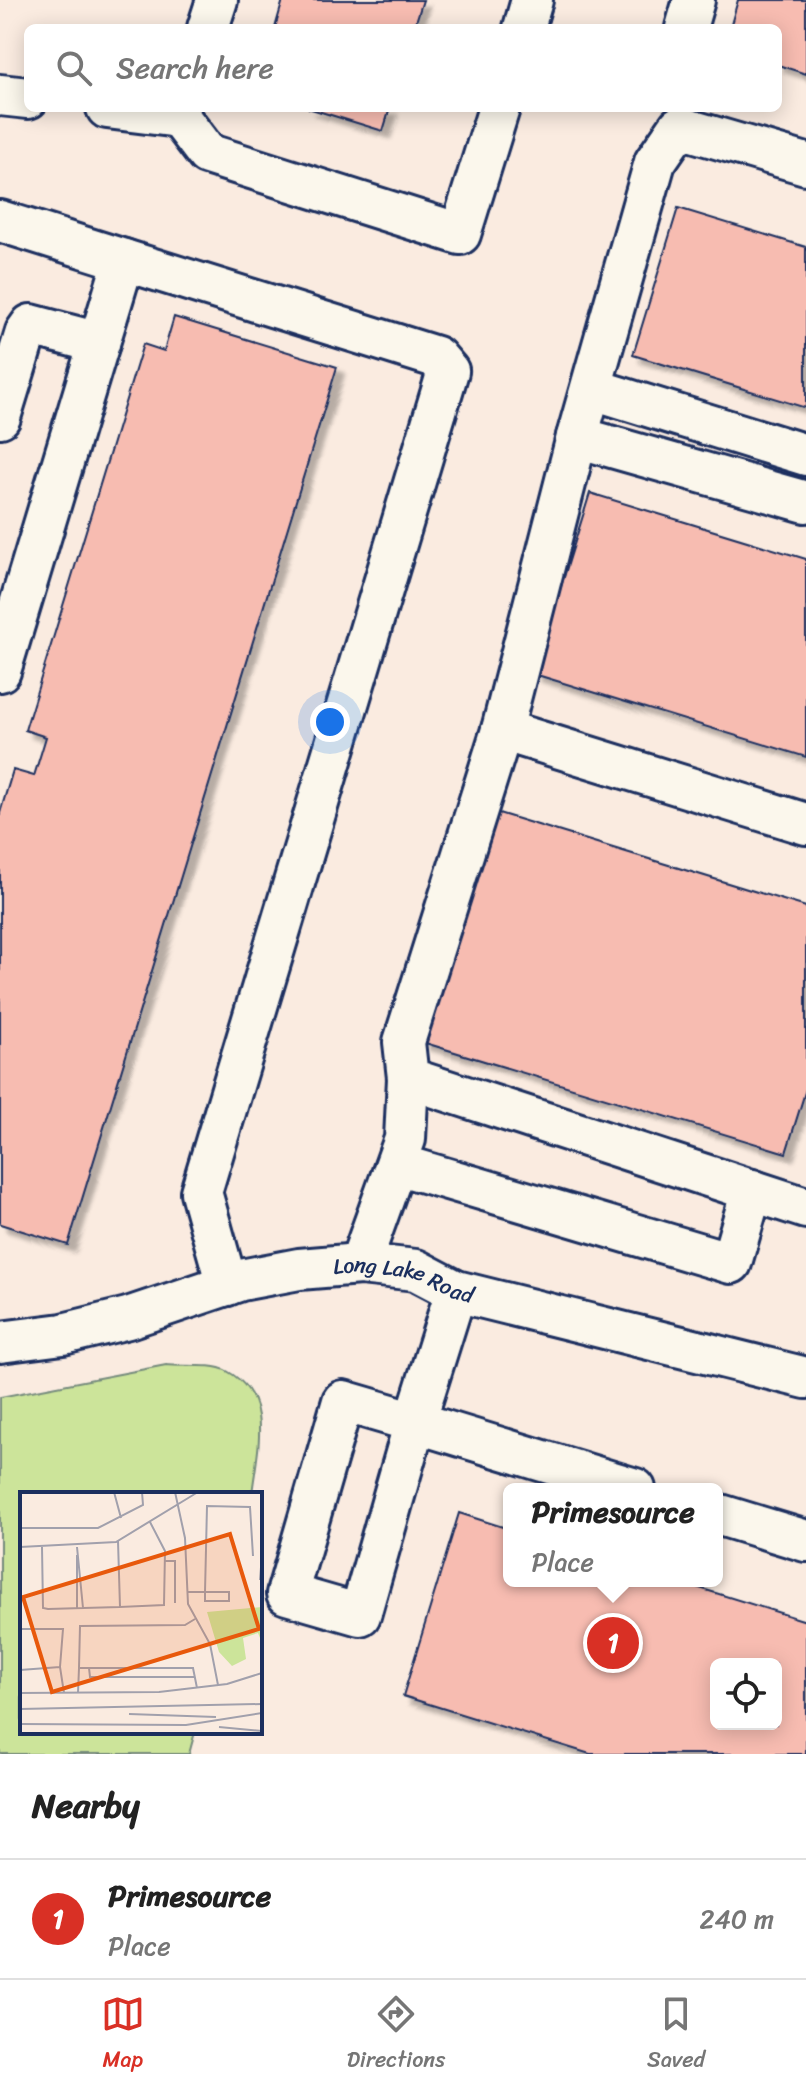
<!DOCTYPE html>
<style>
:root{--surface:#fff;--page:#f2f2f2;--text:#222;--muted:#767676;--line:#e0e0e0;--accent:#d93025}
body{margin:0;font-family:Sriracha,sans-serif;background:var(--page);color:var(--text)}
.controls{position:absolute;right:24px;bottom:24px;display:grid;overflow:hidden;border-radius:12px;box-shadow:0 4px 20px #0003}
.controls button{width:72px;height:72px;display:grid;place-items:center;padding:0;border:0;border-bottom:2px solid var(--line);background:var(--surface);color:var(--text);font:40px sans-serif}
.you{position:absolute;left:330px;top:722px;width:28px;height:28px;margin:-20px;border:6px solid #fff;border-radius:50%;background:#1a73e8;box-shadow:0 0 0 12px #1a73e833}
.badge{display:grid;place-items:center;width:52px;height:52px;border-radius:50%;background:var(--accent);color:#fff;font-size:26px;font-weight:700}
.pin{position:absolute;translate:-50% -50%;border:4px solid #fff;box-shadow:0 2px 8px #0006}
.popup{position:absolute;left:503px;top:1483px;width:220px;height:104px;box-sizing:border-box;display:grid;place-content:center;border-radius:12px;background:var(--surface);filter:drop-shadow(0 2px 6px #0005);font-size:26px;white-space:nowrap;color:var(--muted)}
.popup b{font-size:30px;color:var(--text)}
.popup::after{content:'';position:absolute;left:50%;top:100%;margin-left:-16px;border:16px solid transparent;border-top-color:var(--surface)}
.list{margin:0;padding:0;list-style:none}
h2{display:flex;justify-content:space-between;align-items:center;height:104px;margin:0;padding:0 32px;font-size:34px}
h2 small{font-size:26px;font-weight:400;color:var(--muted)}
.list li{display:grid;grid-template-columns:52px 1fr auto;gap:24px;align-items:center;box-sizing:border-box;height:120px;padding:0 32px;border-top:2px solid var(--line)}
.list b{display:block;font-size:30px;white-space:nowrap}
.list p{margin:0;font-size:26px;white-space:nowrap;color:var(--muted)}
.list em{font-size:26px;font-style:normal;color:var(--muted)}
.icon{flex:none;width:44px;height:44px;fill:none;stroke:currentColor;stroke-width:2;stroke-linecap:round;stroke-linejoin:round}
.map{position:relative;flex:none;width:806px;height:1754px;overflow:hidden}
.search{position:absolute;background:var(--surface);box-shadow:0 4px 20px #0003;left:24px;right:24px;top:24px;height:88px;display:flex;align-items:center;gap:20px;box-sizing:border-box;padding:0 28px;border-radius:12px;color:var(--muted);font-size:30px}
.sheet{height:224px;background:var(--surface)}
nav{display:flex;justify-content:space-around;align-items:center;box-sizing:border-box;height:112px;border-top:2px solid var(--line);background:var(--surface);font-size:22px;color:var(--muted)}
nav a{display:grid;justify-items:center;gap:4px}
nav .on{color:var(--accent)}
.map>svg:first-child{display:block}
.green{fill:#cce49a;stroke:#748a7c;stroke-width:2}
.building{fill:#f7bcb1;stroke:#1b2f5e;stroke-width:2;fill-rule:evenodd;filter:url(#shadow)}
.lines{fill:none;stroke-linecap:round;stroke-linejoin:round}
.minor-casing{stroke:#1b2f5e;stroke-width:46}
.minor{stroke:#fbf7ec;stroke-width:40}
.labels{text-anchor:middle;dominant-baseline:central;stroke-width:6;stroke-linejoin:round;paint-order:stroke}
.street-label{font-size:22px;fill:#1b2f5e;stroke:#fbf7ec}
.inset-road{fill:none;stroke:#a1a0ac;stroke-width:2}
.view{fill:#e8590c;fill-opacity:0.15;stroke:#e8590c;stroke-width:4}
.inset-edge{fill:none;stroke:#1b2f5e;stroke-width:4}
</style>
<div class="map">
<svg width="806" height="1754" viewBox="0 0 806 1754">
<defs>
<filter id="shadow"><feDropShadow dx="7" dy="7" stdDeviation="2" flood-color="#0004"/></filter>
</defs>
<rect width="100%" height="100%" fill="#faebe0"/>
<filter id="ink" filterUnits="userSpaceOnUse"><feTurbulence type="fractalNoise" baseFrequency=".0125" numOctaves="2"/><feDisplacementMap in="SourceGraphic" scale="16" xChannelSelector="R" yChannelSelector="G"/><feConvolveMatrix kernelMatrix="1 2 1 2 8 2 1 2 1" color-interpolation-filters="sRGB"/></filter>
<g filter="url(#ink)">
<!-- green -->
<path class="green" d="M 166,1365 C 183,1367 213,1363 227,1371 C 274,1397 257,1451 252,1494 L 22,1494 L 22,1732 L 195,1732 L 189,1754 L 0,1754 L 0,1397 Z"/>
<!-- building -->
<g class="building">
<path d="M 283,0 L 423,0 L 414,28 L 275,28 Z"/>
<path d="M 738,0 L 806,0 L 806,74 L 778,65 L 778,28 L 730,28 Z"/>
<path d="M 308,108 L 390,108 L 383,131 Z"/>
<path d="M 678,208 L 806,247 L 806,408 L 633,355 Z"/>
<path d="M 174,317 L 337,367 L 68,1245 L 0,1224 L 0,813 L 13,770 L 34,776 L 46,737 L 25,730 L 143,344 L 164,351 Z"/>
<path d="M 590,493 L 806,559 L 806,757 L 534,674 Z"/>
<path d="M 492,811 L 806,907 L 806,1089 L 786,1153 L 422,1042 Z"/>
<path d="M 459,1513 L 509,1529 L 509,1581 L 677,1581 L 806,1621 L 806,1754 L 590,1754 L 403,1696 ZM 716,1664 L 776,1664 L 776,1724 L 716,1724 Z"/>
</g>
<g class="lines">
<!-- minor casing -->
<g class="minor-casing">
<g id="minor">
<path d="M 208,28 L 217,0"/>
<path d="M 524,28 L 532,0"/>
<path d="M 686,28 L 694,0"/>
<path d="M 0,95 L 28,98"/>
<path d="M 107,108 L 179,117 L 207,154 L 460,234 L 499,108"/>
<path d="M 806,164 L 679,127 L 655,162 L 577,437 L 806,502"/>
<path d="M 0,221 L 124,260 L 0,671"/>
<path d="M 124,260 L 436,357 L 448,371 L 201,1192 L 227,1285"/>
<path d="M 593,389 L 806,455"/>
<path d="M 0,417 L 26,332 L 31,325 L 99,343"/>
<path d="M 502,730 L 577,437"/>
<path d="M 806,824 L 502,730 L 404,1042 L 408,1078 L 806,1208"/>
<path d="M 397,1164 L 731,1263 L 752,1190"/>
<path d="M 360,1264 L 405,1139 L 408,1078"/>
<path d="M 456,1291 L 415,1422 L 635,1489"/>
<path id="s1" d="M 0,1342 L 63,1334 L 128,1318 L 241,1280 L 299,1269 L 360,1264 L 416,1270 L 456,1291 L 806,1378"/>
<path d="M 343,1401 L 415,1422 L 360,1615 L 287,1594 Z"/>
<path d="M 717,1514 L 806,1541"/>
</g>
</g>
<!-- minor -->
<use href="#minor" class="minor"/>
</g>
</g>
<g class="labels">
<!-- street labels -->
<g class="street-label">
<text stroke="none"><textPath href="#s1" startOffset="416">Long Lake Road</textPath></text>
</g>
</g>
<!-- overview -->
<g transform="translate(20 1492)">
<rect width="242" height="242" fill="#faebe0"/>
<path d="M 242,115 L 242,151 L 238,141 L 223,146 L 226,167 L 212,174 L 199,160 L 187,120 Z" fill="#cce49a"/>
<path class="inset-road" d="M 94,0 L 101,26M 155,0 L 165,46 L 168,112 L 190,152 L 198,193M 242,9 L 242,42M 0,36 L 78,36 L 123,13 L 122,0M 98,49 L 100,115 L 144,113 L 145,59 L 130,30M 0,55 L 96,50 L 178,0M 22,55 L 23,116 L 28,117 L 63,116 L 57,55M 145,69 L 155,69 L 155,111M 240,88 L 242,62M 168,100 L 185,100 L 187,14 L 230,15 L 233,64M 185,100 L 209,100 L 209,109 L 185,109 ZM 57,116 L 57,63M 63,116 L 100,115M 0,137 L 43,137 L 40,175 L 44,201M 59,176 L 60,134 L 165,133 L 175,127M 69,176 L 70,185 L 175,185M 0,178 L 40,175M 0,201 L 139,200 L 207,192 L 242,181M 58,201 L 59,176 L 173,176 L 177,196M 0,217 L 242,212M 109,222 L 196,225M 0,232 L 166,233 L 242,221M 199,235 L 242,239"/>
<path class="view" d="M 210,42 L 239,137 L 32,200 L 3,105 Z"/>
<rect width="242" height="242" class="inset-edge"/>
</g>
</svg>
<div class="controls">
<button><svg class="icon" aria-label="locate" viewBox="0 0 24 24"><circle cx="12" cy="12" r="6"/><path d="M12 2v4M12 18v4M2 12h4M18 12h4"/></svg></button>
</div>
<div class="you"></div>
<div class="pin badge" style="left:613px;top:1643px">1</div>
<div class="popup"><b>Primesource</b>Place</div>
<div class="search"><svg class="icon" aria-label="search" viewBox="0 0 24 24"><circle cx="10" cy="10" r="6"/><path d="M15 15l6 6"/></svg>Search here</div>
</div>
<section class="sheet">
<h2>Nearby<small></small></h2>
<ul class="list">
<li><span class="badge">1</span><div><b>Primesource</b><p>Place</p></div><em>240 m</em></li>
</ul>
</section>
<nav>
<a class="on"><svg class="icon" aria-label="map" viewBox="0 0 24 24"><path d="M3 6l6-2 6 2 6-2v14l-6 2-6-2-6 2zM9 4v14M15 6v14"/></svg>Map</a>
<a><svg class="icon" aria-label="directions" viewBox="0 0 24 24"><path d="M12 3l9 9-9 9-9-9zM9 14v-3h6M13 9l2 2-2 2"/></svg>Directions</a>
<a><svg class="icon" aria-label="saved" viewBox="0 0 24 24"><path d="M7 4h10v16l-5-4-5 4z"/></svg>Saved</a>
</nav>
